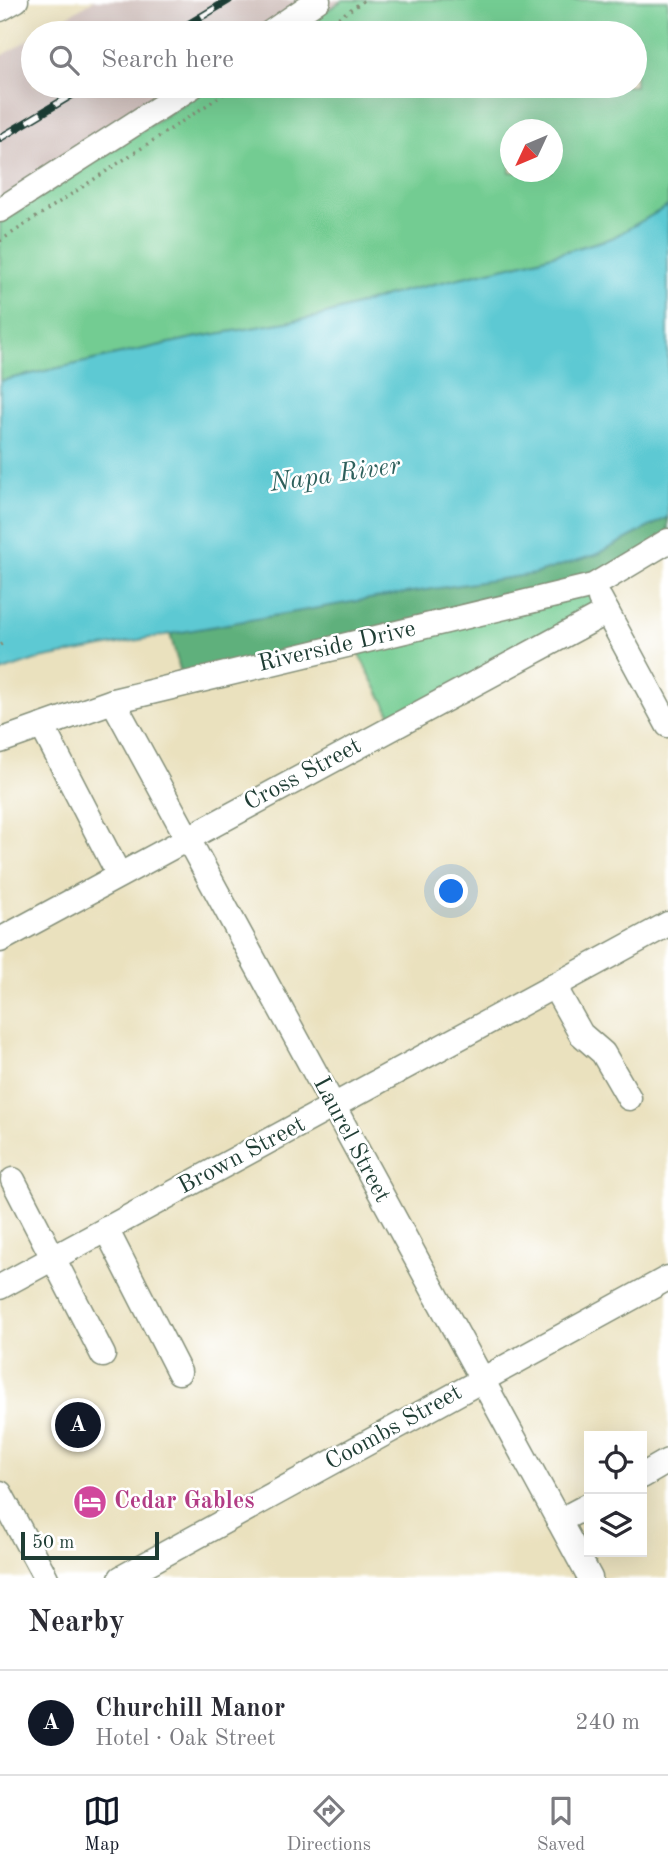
<!DOCTYPE html>
<meta charset="utf-8">
<style>
:root{--surface:#fff;--page:#f7f7f7;--text:#2b2b33;--muted:#7c7c81;--line:#e1e1e2;--accent:#111827}
body{margin:0;font-family:"Old Standard TT",serif;background:var(--page);color:var(--text)}
.controls{position:absolute;right:21px;bottom:21px;display:grid;overflow:hidden;border-radius:0px;box-shadow:0 7px 28px #0002}
.controls button{width:63px;height:63px;display:grid;place-items:center;padding:0;border:0;border-bottom:2px solid var(--line);background:var(--surface);color:var(--text);font:35px sans-serif}
.compass{position:absolute;left:500px;top:119px;width:63px;height:63px;border-radius:50%;background:var(--surface);box-shadow:0 7px 28px #0002;rotate:226deg}
.scale{position:absolute;left:21px;bottom:18px;width:138px;box-sizing:border-box;padding-left:7px;border:4px solid #1f3d34;border-top:0;font-size:19px;line-height:24px;white-space:nowrap;color:#1f3d34;-webkit-text-stroke:5px #fff;paint-order:stroke}
.you{position:absolute;left:452px;top:892px;width:24px;height:24px;margin:-18px;border:5px solid #fff;border-radius:50%;background:#1a73e8;box-shadow:0 0 0 10px #1a73e833}
.badge{display:grid;place-items:center;width:46px;height:46px;border-radius:50%;background:var(--accent);color:#fff;font-size:23px;font-weight:700}
.pin{position:absolute;translate:-50% -50%;border:4px solid #fff;box-shadow:0 2px 7px #0006}
.list{margin:0;padding:0;list-style:none}
h2{display:flex;justify-content:space-between;align-items:center;height:91px;margin:0;padding:0 28px;font-size:30px}
h2 small{font-size:23px;font-weight:400;color:var(--muted)}
.list li{display:grid;grid-template-columns:46px 1fr auto;gap:21px;align-items:center;box-sizing:border-box;height:105px;padding:0 28px;border-top:2px solid var(--line)}
.list b{display:block;font-size:26px;white-space:nowrap}
.list p{margin:0;font-size:23px;white-space:nowrap;color:var(--muted)}
.list em{font-size:23px;font-style:normal;color:var(--muted)}
.icon{flex:none;width:38px;height:38px;fill:none;stroke:currentColor;stroke-width:2;stroke-linecap:round;stroke-linejoin:round}
.map{position:relative;flex:none;width:668px;height:1578px;overflow:hidden}
.search{position:absolute;background:var(--surface);box-shadow:0 7px 28px #0002;left:21px;right:21px;top:21px;height:77px;display:flex;align-items:center;gap:18px;box-sizing:border-box;padding:0 24px;border-radius:38px;color:var(--muted);font-size:26px}
.sheet{height:196px;background:var(--surface)}
nav{display:flex;justify-content:space-around;align-items:center;box-sizing:border-box;height:98px;border-top:2px solid var(--line);background:var(--surface);font-size:19px;color:var(--muted)}
nav a{display:grid;justify-items:center;gap:4px}
nav .on{color:var(--accent)}
.map>svg:first-child{display:block}
.industrial{fill:#d0c0bc}
.green{fill:#73cc92;stroke:#498463;stroke-width:2;fill-rule:evenodd}
.forest{fill:#5eb07c;stroke:#3e7658;stroke-width:2}
.water{fill:#5dc9d3;stroke:#3e8384;stroke-width:2}
.lines{fill:none;stroke-linecap:round;stroke-linejoin:round}
.minor-casing{stroke:#848f79;stroke-width:27}
.path{stroke:#848f79;stroke-width:3.5;stroke-dasharray:2 5;stroke-linecap:butt}
.minor{stroke:#fff;stroke-width:24}
.rail-casing{stroke:#1f3d34;stroke-width:8}
.rail{stroke:#fff;stroke-width:5;stroke-dasharray:16;stroke-linecap:butt}
.labels{text-anchor:middle;dominant-baseline:central;stroke-width:5;stroke-linejoin:round;paint-order:stroke}
.street-label{font-size:24px;fill:#1f3d34;stroke:#fff}
.hotel-label{font-size:24px;font-weight:bold;fill:#b23c85;stroke:#fff;text-anchor:start}
.water-label{font-size:26px;font-style:italic;fill:#2e605c;stroke:#fff}
</style>
<div class="map">
<svg width="668" height="1578" viewBox="0 0 668 1578">
<rect width="100%" height="100%" fill="#fff"/>
<filter id="ink" filterUnits="userSpaceOnUse"><feTurbulence type="fractalNoise" baseFrequency=".0143" numOctaves="2"/><feDisplacementMap in="SourceGraphic" scale="14" xChannelSelector="R" yChannelSelector="G"/><feConvolveMatrix kernelMatrix="1 2 1 2 8 2 1 2 1" color-interpolation-filters="sRGB"/></filter>
<filter id="wash" filterUnits="userSpaceOnUse"><feTurbulence type="fractalNoise" baseFrequency=".00686" numOctaves="4" result="noise"/><feDisplacementMap in="SourceGraphic" scale="28" xChannelSelector="R" yChannelSelector="G"/><feGaussianBlur stdDeviation="1.57" result="paint"/><feColorMatrix in="noise" values="0 0 0 0 0 0 0 0 0 0 0 0 0 0 0 0 0 1.4 0 .05"/><feComposite in="paint" operator="in"/></filter>
<g filter="url(#wash)">
<rect width="100%" height="100%" fill="#eae1be"/>
<!-- industrial -->
<g class="industrial">
<path d="M 94,0 L 343,0 L 292,33 L 39,33 Z"/>
<path d="M 33,37 L 33,86 L 211,86 L 0,223 L 0,57 Z"/>
</g>
<!-- green -->
<g class="green">
<path d="M 343,0 L 668,0 L 668,206 L 612,238 L 532,261 L 400,292 L 317,317 L 193,338 L 0,381 L 0,223 L 211,86 L 635,86 L 635,33 L 292,33 ZM 510,130 L 552,130 L 552,172 L 510,172 Z"/>
<path d="M 593,586 L 607,612 L 396,725 L 353,643 Z"/>
</g>
<!-- forest -->
<path class="forest" d="M 668,517 L 668,541 L 593,586 L 184,684 L 170,634 L 392,595 L 534,574 L 598,554 Z"/>
<!-- water -->
<path class="water" d="M 668,206 L 668,517 L 598,554 L 534,574 L 392,595 L 170,634 L 35,660 L 0,672 L 0,381 L 193,338 L 316,317 L 400,292 L 532,261 L 612,238 Z"/>
</g>
<g filter="url(#ink)">
<g class="lines">
<!-- minor casing -->
<g class="minor-casing">
<g id="minor">
<path d="M 0,9 L 16,0"/>
<path d="M 270,33 L 318,0"/>
<path d="M 0,210 L 193,86"/>
<path d="M 600,599 L 668,725"/>
<path d="M 113,701 L 590,1578"/>
<path d="M 42,726 L 119,875"/>
<path d="M 0,741 L 113,701 L 593,586 L 668,541"/>
<path d="M 0,940 L 607,612"/>
<path d="M 554,986 L 581,1034 L 603,1053 L 629,1098"/>
<path d="M 13,1180 L 103,1355"/>
<path d="M 106,1229 L 179,1372"/>
<path d="M 0,1287 L 668,924"/>
<path d="M 642,1476 L 668,1461"/>
<path d="M 0,1493 L 46,1578"/>
<path d="M 559,1521 L 589,1505"/>
<path d="M 121,1578 L 668,1278"/>
</g>
</g>
<!-- path -->
<g class="path">
<path d="M 315,33 L 365,0"/>
<path d="M 0,241 L 236,86"/>
<path d="M 0,645 L 5,642"/>
</g>
<!-- minor -->
<use href="#minor" class="minor"/>
<!-- rail casing -->
<g class="rail-casing">
<g id="rail">
<path d="M 174,33 L 229,0"/>
<path d="M 0,138 L 87,86"/>
</g>
</g>
<!-- rail -->
<use href="#rail" class="rail"/>
</g>
</g>
<!-- icons -->
<defs>
<g id="hotel-disc" transform="scale(1.75)"><circle r="9.5" fill="#d1479c" stroke="#fff"/><path d="M-6-4.5h1.5V1H6V5H4.5V3h-9V5H-6ZM-4 0a1.8 1.8 0 1 1 3.6 0ZM.5 0V-2.5h3Q6-2.5 6 0Z" fill="#fff"/></g>
</defs>
<g fill-rule="evenodd">
<use href="#hotel-disc" x="90" y="1502"/>
</g>
<g class="labels">
<!-- street labels -->
<g class="street-label">
<text transform="translate(337 647) rotate(-13)">Riverside Drive</text>
<text transform="translate(303 775) rotate(-28)">Cross Street</text>
<text transform="translate(351 1140) rotate(62)">Laurel Street</text>
<text transform="translate(242 1156) rotate(-28)">Brown Street</text>
<text transform="translate(394 1428) rotate(-29)">Coombs Street</text>
</g>
<!-- hotel labels -->
<g class="hotel-label">
<text x="114" y="1502">Cedar Gables</text>
</g>
<!-- water labels -->
<g class="water-label">
<text transform="translate(335 475) rotate(-8)">Napa River</text>
</g>
</g>
</svg>
<div class="controls">
<button><svg class="icon" aria-label="locate" viewBox="0 0 24 24"><circle cx="12" cy="12" r="6"/><path d="M12 2v4M12 18v4M2 12h4M18 12h4"/></svg></button>
<button><svg class="icon" aria-label="layers" viewBox="0 0 24 24"><path d="M12 4l9 5-9 5-9-5zM3 14l9 5 9-5"/></svg></button>
</div>
<svg class="compass" viewBox="-18 -18 36 36"><path d="M0-13l5 13h-10z" fill="#e53935"/><path d="M0 13l5-13h-10z" fill="#7c7c81"/></svg>
<div class="scale">50 m</div>
<div class="you"></div>
<div class="pin badge" style="left:78px;top:1425px">A</div>
<div class="search"><svg class="icon" aria-label="search" viewBox="0 0 24 24"><circle cx="10" cy="10" r="6"/><path d="M15 15l6 6"/></svg>Search here</div>
</div>
<section class="sheet">
<h2>Nearby<small></small></h2>
<ul class="list">
<li><span class="badge">A</span><div><b>Churchill Manor</b><p>Hotel · Oak Street</p></div><em>240 m</em></li>
</ul>
</section>
<nav>
<a class="on"><svg class="icon" aria-label="map" viewBox="0 0 24 24"><path d="M3 6l6-2 6 2 6-2v14l-6 2-6-2-6 2zM9 4v14M15 6v14"/></svg>Map</a>
<a><svg class="icon" aria-label="directions" viewBox="0 0 24 24"><path d="M12 3l9 9-9 9-9-9zM9 14v-3h6M13 9l2 2-2 2"/></svg>Directions</a>
<a><svg class="icon" aria-label="saved" viewBox="0 0 24 24"><path d="M7 4h10v16l-5-4-5 4z"/></svg>Saved</a>
</nav>
